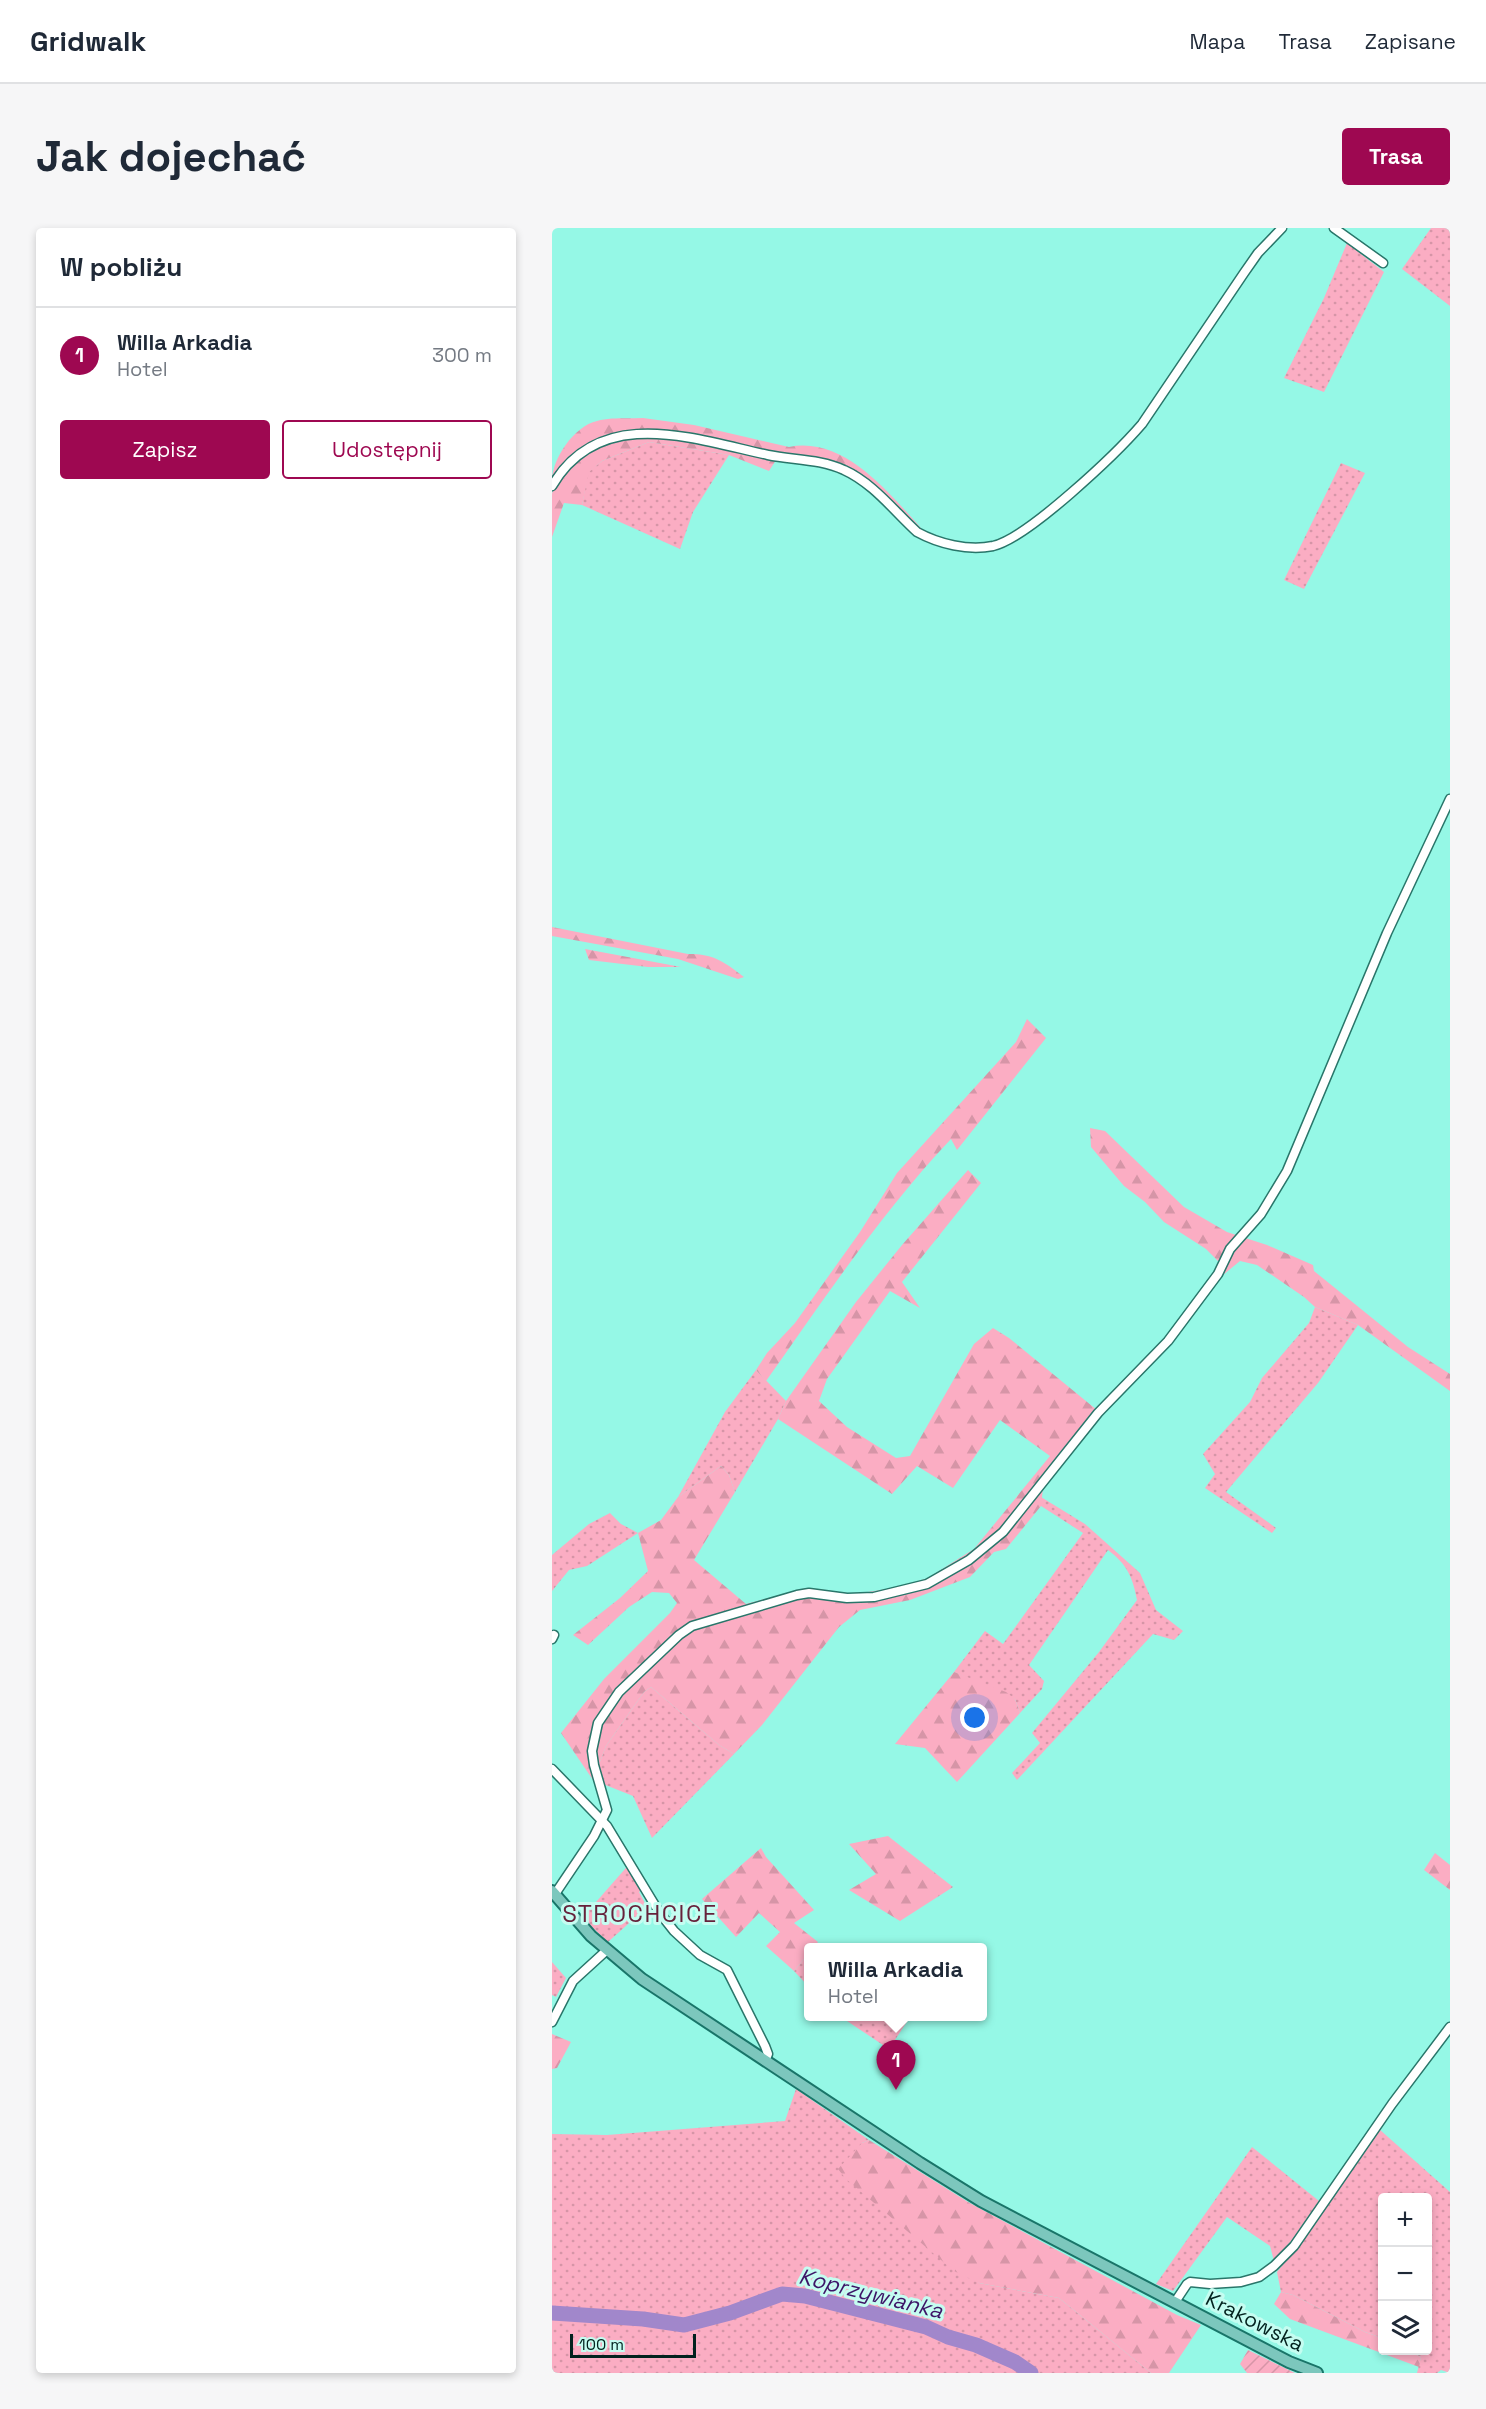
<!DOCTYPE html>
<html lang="pl">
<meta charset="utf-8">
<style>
:root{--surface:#fff;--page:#f6f6f7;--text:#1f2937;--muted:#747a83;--line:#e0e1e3;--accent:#9e0851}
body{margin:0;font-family:"Space Grotesk",sans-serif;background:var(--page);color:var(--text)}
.controls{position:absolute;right:18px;bottom:18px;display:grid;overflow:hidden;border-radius:6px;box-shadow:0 3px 9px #0003}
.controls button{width:54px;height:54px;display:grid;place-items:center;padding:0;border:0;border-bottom:2px solid var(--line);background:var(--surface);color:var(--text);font:30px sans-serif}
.scale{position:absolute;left:18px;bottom:15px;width:126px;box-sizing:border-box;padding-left:6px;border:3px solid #02221e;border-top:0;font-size:16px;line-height:21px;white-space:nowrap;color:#02221e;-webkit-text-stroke:4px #c5fdf1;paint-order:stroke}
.you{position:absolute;left:423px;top:1490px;width:21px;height:21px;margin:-15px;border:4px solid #fff;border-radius:50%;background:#1a73e8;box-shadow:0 0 0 9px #1a73e833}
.badge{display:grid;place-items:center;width:39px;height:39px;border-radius:50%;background:var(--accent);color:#fff;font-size:20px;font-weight:700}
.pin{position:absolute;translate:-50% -50px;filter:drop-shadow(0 2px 3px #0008)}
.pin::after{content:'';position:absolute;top:32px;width:21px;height:18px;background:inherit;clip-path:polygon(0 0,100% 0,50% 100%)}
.popup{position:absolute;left:252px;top:1715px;width:183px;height:78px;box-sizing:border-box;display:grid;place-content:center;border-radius:6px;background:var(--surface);filter:drop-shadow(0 2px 4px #0005);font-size:20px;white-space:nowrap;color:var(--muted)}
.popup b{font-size:22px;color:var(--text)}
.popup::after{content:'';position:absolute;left:50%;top:100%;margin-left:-12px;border:12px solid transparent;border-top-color:var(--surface)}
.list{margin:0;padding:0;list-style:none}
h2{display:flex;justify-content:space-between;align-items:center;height:78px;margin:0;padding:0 24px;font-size:26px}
h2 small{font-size:20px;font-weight:400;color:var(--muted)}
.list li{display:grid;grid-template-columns:39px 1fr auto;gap:18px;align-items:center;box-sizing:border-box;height:96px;padding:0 24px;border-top:2px solid var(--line)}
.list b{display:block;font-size:22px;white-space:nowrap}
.list p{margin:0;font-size:20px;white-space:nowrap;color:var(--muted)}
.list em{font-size:20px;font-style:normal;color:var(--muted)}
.actions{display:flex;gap:12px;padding:18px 24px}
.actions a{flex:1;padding:14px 0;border:2px solid var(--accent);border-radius:6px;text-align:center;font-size:21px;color:var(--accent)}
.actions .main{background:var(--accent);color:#fff}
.icon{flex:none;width:33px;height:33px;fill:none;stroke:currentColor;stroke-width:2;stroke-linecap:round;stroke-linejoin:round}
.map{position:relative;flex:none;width:898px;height:2145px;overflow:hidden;border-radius:6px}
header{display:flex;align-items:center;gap:36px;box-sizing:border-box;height:84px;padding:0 30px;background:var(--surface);border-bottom:2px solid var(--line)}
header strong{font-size:28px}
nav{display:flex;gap:33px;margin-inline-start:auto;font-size:21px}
.intro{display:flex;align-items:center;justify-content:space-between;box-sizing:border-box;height:144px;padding:0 36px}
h1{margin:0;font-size:42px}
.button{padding:15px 27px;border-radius:6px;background:var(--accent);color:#fff;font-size:21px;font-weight:700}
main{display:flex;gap:36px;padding:0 36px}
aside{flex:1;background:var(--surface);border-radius:6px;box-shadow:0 3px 9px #0003}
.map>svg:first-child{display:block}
.grass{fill:url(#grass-dots)}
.forest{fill:url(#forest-firs)}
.garden{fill:url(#garden-furrows)}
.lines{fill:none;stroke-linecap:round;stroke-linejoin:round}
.river{stroke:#a187cb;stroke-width:15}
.minor-casing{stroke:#29766a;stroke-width:11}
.major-casing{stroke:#197569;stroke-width:14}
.minor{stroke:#fff;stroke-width:8}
.major{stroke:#7cc7bd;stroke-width:10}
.labels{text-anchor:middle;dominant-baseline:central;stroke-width:6;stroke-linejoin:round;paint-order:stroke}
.street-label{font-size:21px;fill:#02221e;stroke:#c5fdf1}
.water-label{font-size:22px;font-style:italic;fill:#3d1567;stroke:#c5fdf1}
.quarter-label{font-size:24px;letter-spacing:1.5px;fill:#66223b;stroke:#c5fdf1}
</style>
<header>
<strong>Gridwalk</strong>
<nav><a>Mapa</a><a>Trasa</a><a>Zapisane</a></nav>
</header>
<div class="intro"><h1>Jak dojechać</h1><a class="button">Trasa</a></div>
<main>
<aside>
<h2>W pobliżu<small></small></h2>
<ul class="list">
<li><span class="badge">1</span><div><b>Willa Arkadia</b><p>Hotel</p></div><em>300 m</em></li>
</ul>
<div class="actions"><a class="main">Zapisz</a><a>Udostępnij</a></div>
</aside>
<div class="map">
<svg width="898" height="2145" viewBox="0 0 898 2145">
<defs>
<pattern id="grass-dots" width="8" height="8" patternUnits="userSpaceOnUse" patternTransform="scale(1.5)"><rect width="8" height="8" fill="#fbadc3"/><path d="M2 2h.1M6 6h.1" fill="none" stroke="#d695a7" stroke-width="1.8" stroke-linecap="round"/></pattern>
<pattern id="forest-firs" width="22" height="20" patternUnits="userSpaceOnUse" patternTransform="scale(1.5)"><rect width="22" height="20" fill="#fbadc3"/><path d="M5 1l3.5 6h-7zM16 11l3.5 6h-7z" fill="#d695a7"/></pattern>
<pattern id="garden-furrows" width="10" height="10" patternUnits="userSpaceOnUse" patternTransform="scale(1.5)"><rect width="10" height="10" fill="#fbadc3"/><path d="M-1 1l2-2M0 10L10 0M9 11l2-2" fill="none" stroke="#d695a7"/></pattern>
</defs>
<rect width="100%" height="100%" fill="#95f8e6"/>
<!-- grass -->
<g class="grass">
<path d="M 879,0 L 898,0 L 898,78 L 850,41 Z"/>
<path d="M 795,15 L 832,44 L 772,164 L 732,150 L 772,70 Z"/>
<path d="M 97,214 L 177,227 L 141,284 L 128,321 L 30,277 L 36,244 L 50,233 Z"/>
<path d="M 789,235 L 813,245 L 752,361 L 732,352 Z"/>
<path d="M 763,1079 L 806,1097 L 766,1155 L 674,1264 L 724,1300 L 720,1305 L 653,1260 L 663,1246 L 651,1226 L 698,1174 L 710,1150 L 757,1095 Z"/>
<path d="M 204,1142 L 234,1173 L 226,1191 L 183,1264 L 177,1247 L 169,1238 L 126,1269 L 173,1184 Z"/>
<path d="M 489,1269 L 533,1296 L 588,1345 L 604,1382 L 631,1403 L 622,1412 L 601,1406 L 465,1552 L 460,1545 L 488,1515 L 480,1505 L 547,1424 L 585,1372 C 581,1350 575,1336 556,1322 L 477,1437 L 492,1453 L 490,1461 L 468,1485 L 463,1471 L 402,1444 L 433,1403 L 451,1416 L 531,1305 L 489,1278 Z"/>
<path d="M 58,1285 L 69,1296 L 86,1305 L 35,1338 L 17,1342 L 0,1363 L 0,1327 L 37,1296 Z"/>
<path d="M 99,1459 L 167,1517 L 182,1526 L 100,1610 L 81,1568 L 41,1552 L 54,1518 L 92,1464 Z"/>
<path d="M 80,1633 L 95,1659 L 87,1664 L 95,1679 L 56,1714 L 30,1690 Z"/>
<path d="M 257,1725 L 257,1759 L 242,1743 Z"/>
<path d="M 0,1734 L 14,1750 L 4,1769 L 0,1767 Z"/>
<path d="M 289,1789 L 358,1789 L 337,1821 Z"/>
<path d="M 244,1861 L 317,1912 L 310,1915 L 427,2055 L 507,2070 L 599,2145 L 0,2145 L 0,1906 L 55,1907 L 233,1893 Z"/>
<path d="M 827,1901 L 898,1964 L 898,2145 L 889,2142 L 885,2145 L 865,2145 L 869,2129 L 856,2123 L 876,2122 L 876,1970 L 830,1970 L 830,2110 L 813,2104 L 741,2067 L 729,2064 L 725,2044 L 741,2024 Z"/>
<path d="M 700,1919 L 767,1973 L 740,2012 L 722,2033 L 718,2018 L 675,1989 L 621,2063 L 604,2056 Z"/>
</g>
<!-- forest -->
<g class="forest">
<path d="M 91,190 L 142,197 L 237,219 C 292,208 337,265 370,301 C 354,287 338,273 322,258 C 316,253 309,244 301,241 C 274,228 241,228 212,222 C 154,210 81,184 26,222 C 15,230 8,242 0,253 C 0,231 22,198 45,193 C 59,189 76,191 91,190 Z"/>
<path d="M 100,209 L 171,218 L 224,232 L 217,243 L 177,227 L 97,214 L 50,233 L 37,244 L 30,277 L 12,275 L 0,309 C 0,296 0,279 0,266 C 10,224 64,211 100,209 Z"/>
<path d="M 0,699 L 136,726 C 163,726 172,734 192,749 L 186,751 L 126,731 L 0,708 Z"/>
<path d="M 33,721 L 129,739 L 96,739 L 37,732 Z"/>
<path d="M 475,791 L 494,810 L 405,922 L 399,911 C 329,985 273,1070 214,1153 L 204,1142 L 215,1125 L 243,1095 L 308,1004 L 345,945 L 464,814 Z"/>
<path d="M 538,900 L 553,903 L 632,979 L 675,1004 L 715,1017 L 761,1037 L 762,1043 L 856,1119 L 898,1146 L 898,1163 L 806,1097 L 763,1079 L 752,1069 L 705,1037 L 688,1033 L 671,1047 L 666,1033 L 654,1021 L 612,994 L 593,974 L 572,958 L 539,919 Z"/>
<path d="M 416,942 L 429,955 L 350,1054 L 368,1080 L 338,1063 L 275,1151 L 267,1173 L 295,1199 L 344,1230 L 358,1228 L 422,1116 L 441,1100 L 457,1110 L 551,1187 L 491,1260 L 489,1278 L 454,1321 L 442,1324 L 418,1349 L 358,1372 L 308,1382 L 287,1399 L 210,1497 L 182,1526 L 167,1517 L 99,1459 L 92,1464 L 54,1518 L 41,1552 L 9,1505 L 52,1451 L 118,1385 L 125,1375 L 117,1365 L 100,1364 L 77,1379 L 36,1417 L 21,1407 L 68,1370 L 96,1343 L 86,1305 L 109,1292 L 126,1269 L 169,1238 L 177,1247 L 183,1264 L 142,1332 L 194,1376 L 254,1360 L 303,1366 L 348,1359 L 376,1350 L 422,1321 L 498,1228 L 448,1192 L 401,1260 L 365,1238 L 340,1266 L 226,1191 L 234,1173 L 304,1074 L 350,1017 Z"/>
<path d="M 402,1444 L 454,1464 L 463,1471 L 468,1485 L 405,1554 L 373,1520 L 343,1516 Z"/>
<path d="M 336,1608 L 401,1659 L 348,1693 L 297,1662 L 324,1646 L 297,1616 Z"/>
<path d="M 209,1620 L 214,1629 L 262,1682 L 242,1695 L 266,1714 L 262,1719 L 257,1720 L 257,1725 L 242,1743 L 214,1718 L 228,1704 L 207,1685 L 184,1709 L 150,1671 Z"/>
<path d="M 883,1625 L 898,1637 L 898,1662 L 872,1642 Z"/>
<path d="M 0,1806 L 19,1814 L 5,1840 L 0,1841 Z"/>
<path d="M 317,1912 L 416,1974 L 625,2087 L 649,2097 L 617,2145 L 599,2145 L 507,2070 L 427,2055 L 402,2043 L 294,1951 L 286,1941 L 310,1915 Z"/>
<path d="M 729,2064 L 741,2067 L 813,2104 L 830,2110 L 830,2122 L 856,2123 L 869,2129 L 867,2139 L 738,2091 L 722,2076 Z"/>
</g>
<!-- garden -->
<path class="garden" d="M 696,2122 L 743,2145 L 695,2145 L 688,2136 Z"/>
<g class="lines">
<!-- river -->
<path class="river" d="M 0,2085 L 91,2091 L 132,2097 L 178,2085 L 230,2066 L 253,2068 L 374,2099 L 396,2109 L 424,2117 L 463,2134 L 479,2145"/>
<!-- minor casing -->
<g class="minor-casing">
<g id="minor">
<path d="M 782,0 L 831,35"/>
<path d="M 0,258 C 48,176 142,211 216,227 C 241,232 269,231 292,242 C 321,255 342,283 365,304 C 387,316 416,323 441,318 C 476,310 565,225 590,196 L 692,45 L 706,25 L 730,0"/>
<path d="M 0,1411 L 2,1407"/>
<path d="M 0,1541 L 55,1598 L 107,1684 L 122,1703 L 148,1727 L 175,1742 L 213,1818 L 216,1826 L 213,1833"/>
<path d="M 3,1666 L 42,1608 L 55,1582 L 42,1537 L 40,1523 L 46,1495 L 67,1464 L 127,1407 L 140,1398 L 245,1367 L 257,1365 L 295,1370 L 322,1369 L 375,1356 L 417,1332 L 451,1304 L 546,1185 L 616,1113 L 666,1046 L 678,1021 L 709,986 L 735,943 L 835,705 L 898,571"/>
<path d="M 0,1794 L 21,1753 L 55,1722"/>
<path d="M 623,2074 L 635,2056 L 638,2054 L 658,2056 L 689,2054 L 707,2049 L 722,2038 L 742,2018 L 840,1876 L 898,1799"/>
</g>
</g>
<!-- major casing -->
<g class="major-casing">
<path id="major" d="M 0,1663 L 39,1708 L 90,1751 L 368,1935 L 429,1973 L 737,2134 L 765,2145"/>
</g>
<!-- minor -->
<use href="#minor" class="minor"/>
<!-- major -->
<use href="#major" class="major"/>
</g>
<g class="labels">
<!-- street labels -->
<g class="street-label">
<text transform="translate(703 2093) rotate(27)">Krakowska</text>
</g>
<!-- water labels -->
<g class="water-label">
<text transform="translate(319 2065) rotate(14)">Koprzywianka</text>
</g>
<!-- quarter labels -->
<g class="quarter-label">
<text x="88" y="1685">STROCHCICE</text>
</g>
</g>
</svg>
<div class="controls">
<button>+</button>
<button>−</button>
<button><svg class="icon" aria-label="layers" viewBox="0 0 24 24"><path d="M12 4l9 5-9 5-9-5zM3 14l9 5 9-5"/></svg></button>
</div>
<div class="scale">100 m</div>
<div class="you"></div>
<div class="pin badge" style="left:344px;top:1862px">1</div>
<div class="popup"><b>Willa Arkadia</b>Hotel</div>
</div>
</main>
